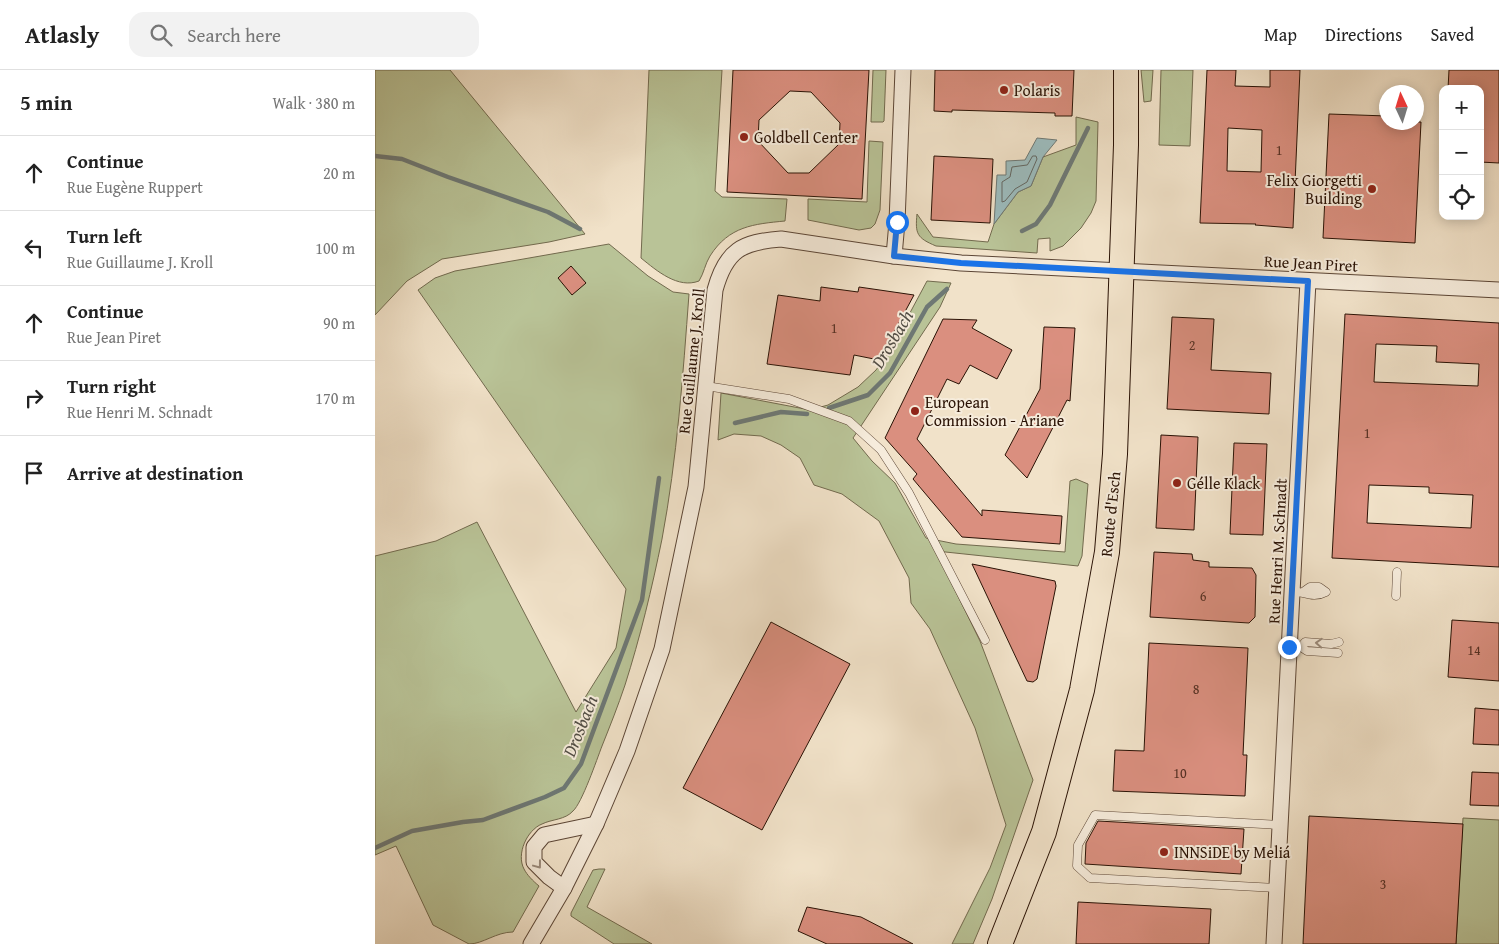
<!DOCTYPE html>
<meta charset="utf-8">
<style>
:root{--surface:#fff;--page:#f2f2f2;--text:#222;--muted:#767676;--line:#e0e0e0}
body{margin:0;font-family:"Gentium Book Plus",serif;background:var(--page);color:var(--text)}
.controls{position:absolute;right:15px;top:15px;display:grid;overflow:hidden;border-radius:10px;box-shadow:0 2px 12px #0003}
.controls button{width:45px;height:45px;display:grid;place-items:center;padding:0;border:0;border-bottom:1px solid var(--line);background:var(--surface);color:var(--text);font:25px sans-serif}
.compass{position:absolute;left:1004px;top:15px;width:45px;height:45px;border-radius:50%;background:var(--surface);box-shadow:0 2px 12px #0003;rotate:356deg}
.stop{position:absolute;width:15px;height:15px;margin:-11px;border:4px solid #1a73e8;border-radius:50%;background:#fff}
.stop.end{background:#1a73e8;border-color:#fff;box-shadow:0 1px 5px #0008}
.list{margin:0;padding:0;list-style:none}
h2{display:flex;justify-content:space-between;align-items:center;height:65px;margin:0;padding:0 20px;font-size:21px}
h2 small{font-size:16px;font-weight:400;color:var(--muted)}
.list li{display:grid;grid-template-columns:32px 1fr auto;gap:15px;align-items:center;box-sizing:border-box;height:75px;padding:0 20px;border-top:1px solid var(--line)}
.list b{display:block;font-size:19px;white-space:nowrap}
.list p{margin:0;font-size:16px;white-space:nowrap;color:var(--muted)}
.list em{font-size:16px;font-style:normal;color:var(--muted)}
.icon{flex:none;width:28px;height:28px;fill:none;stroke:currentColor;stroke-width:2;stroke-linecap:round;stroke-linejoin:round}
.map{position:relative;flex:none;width:1124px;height:874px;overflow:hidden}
header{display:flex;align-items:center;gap:30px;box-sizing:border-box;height:70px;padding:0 25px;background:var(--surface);border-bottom:1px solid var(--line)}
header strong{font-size:24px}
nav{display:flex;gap:28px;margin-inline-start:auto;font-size:18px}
.search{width:350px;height:45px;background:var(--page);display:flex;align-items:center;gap:12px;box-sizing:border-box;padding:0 18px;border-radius:15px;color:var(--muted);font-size:19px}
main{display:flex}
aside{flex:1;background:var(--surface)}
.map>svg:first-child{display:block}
.green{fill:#b9c397;stroke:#726a4e}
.water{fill:#9cbcbe;stroke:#6e7874}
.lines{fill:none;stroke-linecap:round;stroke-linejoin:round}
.shore{stroke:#636762;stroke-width:1}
.stream{stroke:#6e7874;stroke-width:4.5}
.building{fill:#da8f7f;stroke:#2a1205;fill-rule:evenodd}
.service-casing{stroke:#5c4636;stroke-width:9}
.minor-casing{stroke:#5c4636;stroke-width:17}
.primary-casing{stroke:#2a1205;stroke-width:26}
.service{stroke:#f6ecdc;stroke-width:8}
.minor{stroke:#f6ecdc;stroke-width:15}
.primary{stroke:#f1e2c9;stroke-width:24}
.oneway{stroke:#9a8a7b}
.route{stroke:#1a73e8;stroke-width:6}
.poi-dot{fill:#8f2418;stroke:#f6ecdc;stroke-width:2}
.labels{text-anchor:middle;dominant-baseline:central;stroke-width:4;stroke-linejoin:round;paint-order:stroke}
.number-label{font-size:14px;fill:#563124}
.poi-label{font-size:16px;fill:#2a1205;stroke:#f6ecdc;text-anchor:start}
.street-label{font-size:16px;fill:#2a1205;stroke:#f6ecdc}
.water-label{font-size:18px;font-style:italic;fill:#524e46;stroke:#f6ecdc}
</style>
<header>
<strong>Atlasly</strong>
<div class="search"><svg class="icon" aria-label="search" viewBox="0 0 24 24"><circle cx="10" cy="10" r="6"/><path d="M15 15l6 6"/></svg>Search here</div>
<nav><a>Map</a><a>Directions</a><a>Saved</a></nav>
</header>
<main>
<aside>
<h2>5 min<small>Walk · 380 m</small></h2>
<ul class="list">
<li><svg class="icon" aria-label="ahead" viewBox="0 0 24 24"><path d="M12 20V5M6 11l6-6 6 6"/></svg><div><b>Continue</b><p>Rue Eugène Ruppert</p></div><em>20 m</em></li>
<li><svg class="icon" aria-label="left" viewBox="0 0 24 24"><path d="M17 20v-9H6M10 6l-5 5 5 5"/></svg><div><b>Turn left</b><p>Rue Guillaume J. Kroll</p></div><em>100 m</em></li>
<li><svg class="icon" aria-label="ahead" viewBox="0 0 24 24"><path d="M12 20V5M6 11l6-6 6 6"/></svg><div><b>Continue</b><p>Rue Jean Piret</p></div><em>90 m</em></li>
<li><svg class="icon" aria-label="right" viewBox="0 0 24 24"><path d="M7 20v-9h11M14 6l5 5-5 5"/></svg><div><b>Turn right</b><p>Rue Henri M. Schnadt</p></div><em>170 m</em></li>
<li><svg class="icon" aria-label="arrive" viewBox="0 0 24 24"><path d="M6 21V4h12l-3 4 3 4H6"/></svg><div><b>Arrive at destination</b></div></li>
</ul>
</aside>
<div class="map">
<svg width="1124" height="874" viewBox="0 0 1124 874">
<rect width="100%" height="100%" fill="#f1e2c9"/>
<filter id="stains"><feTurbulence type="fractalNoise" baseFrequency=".004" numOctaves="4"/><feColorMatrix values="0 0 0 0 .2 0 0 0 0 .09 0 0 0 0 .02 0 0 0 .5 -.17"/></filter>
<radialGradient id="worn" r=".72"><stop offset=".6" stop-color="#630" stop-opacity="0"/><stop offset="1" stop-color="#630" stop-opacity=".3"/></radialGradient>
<!-- green -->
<g class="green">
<path d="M 0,0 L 75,0 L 210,164 L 174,172 L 67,189 L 32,211 L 0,245 Z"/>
<path d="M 274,0 L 347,0 L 340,121 L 347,127 L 412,129 L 410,151 C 379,154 354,156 335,186 C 330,194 329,203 324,211 C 303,219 282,201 266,188 Z"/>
<path d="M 498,0 L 511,0 L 509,51 L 508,52 L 496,52 Z"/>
<path d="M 766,0 L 778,0 L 776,31 L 769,32 Z"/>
<path d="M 786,0 L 818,0 L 815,76 L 784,75 Z"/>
<path d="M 701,47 L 723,52 L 721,131 L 716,143 L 706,158 L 688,176 L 675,181 L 675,168 L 663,169 L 662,183 L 561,176 C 542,168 540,164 542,144 L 558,167 L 613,172 L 619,154 L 643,122 L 656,116 L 668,87 L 701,75 Z"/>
<path d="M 494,71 L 508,72 L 505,140 L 500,154 L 496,158 L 484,160 L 433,150 L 433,129 L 492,132 Z"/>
<path d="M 234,174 L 273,206 L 298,222 L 314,224 C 308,305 302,389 287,469 C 277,518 265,568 250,615 C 243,636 235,656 227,676 C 222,689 207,733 198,741 C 190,750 177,749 167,754 C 152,760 141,784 149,799 C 152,805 158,811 164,816 L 138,862 C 121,862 108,874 94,874 L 58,855 L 21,776 L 0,785 L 0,486 L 61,471 L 102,452 L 201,642 L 241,578 L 251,519 L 43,220 L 60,208 L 80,201 Z"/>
<path d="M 552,211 L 576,213 L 565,237 L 478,368 L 497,391 L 520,413 L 551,468 L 581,474 L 690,482 L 695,411 L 701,409 L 713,414 L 707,486 L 703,496 L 561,481 L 605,571 L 658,710 L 617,829 L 598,874 L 577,874 L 615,798 L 631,755 L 600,658 L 555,559 L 536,533 L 534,508 L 504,451 L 467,424 L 439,415 L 425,388 L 406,375 L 386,366 L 359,364 L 343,370 L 346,323 L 435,340 L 453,335 L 483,317 L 501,300 L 514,282 Z"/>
<path d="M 1088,748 L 1124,750 L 1124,874 L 1081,874 Z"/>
<path d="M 224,799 L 230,799 L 212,837 L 277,874 L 239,874 L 196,846 L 196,843 L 218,800 Z"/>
</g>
<!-- water -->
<path class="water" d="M 662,68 L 682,70 L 668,87 L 656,116 L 643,122 L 619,154 L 622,105 L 631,105 L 631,91 L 650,90 Z"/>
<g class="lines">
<!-- shore -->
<path class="shore" d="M 658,86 L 661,86 L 662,89 L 652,112 L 640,119 L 630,131 L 627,132 L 627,112 L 635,107 L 637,97 L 652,95 Z"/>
<!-- stream -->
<g class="stream">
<path d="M 0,86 L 27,89 L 73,107 L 173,142 L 205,159"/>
<path d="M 647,161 L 661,154 L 675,135 L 713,58"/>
<path d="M 454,338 L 493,325 L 515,303 L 552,237 L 572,219"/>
<path d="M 360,353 L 406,342 L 432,344"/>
<path d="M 0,778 L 37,761 L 88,752 L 108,750 L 170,727 L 189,718 L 206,694 L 267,530 L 284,408"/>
</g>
</g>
<!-- building -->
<g class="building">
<path d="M 358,0 L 494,0 L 487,129 L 352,122 ZM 415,21 L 436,22 L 465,53 L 464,74 L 434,103 L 413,103 L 383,71 L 384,50 Z"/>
<path d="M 560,0 L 699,0 L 697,46 L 680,46 L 680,43 L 577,40 L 577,42 L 559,41 Z"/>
<path d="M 832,0 L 861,0 L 860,16 L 895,17 L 895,0 L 925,0 L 918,158 L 880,155 L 881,154 L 825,153 ZM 853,58 L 887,60 L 886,102 L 852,101 Z"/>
<path d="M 1074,0 L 1124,0 L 1124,93 L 1105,92 L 1105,19 L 1073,19 Z"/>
<path d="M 954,44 L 1012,46 L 1012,52 L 1046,52 L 1040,173 L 948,168 Z"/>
<path d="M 559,86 L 618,89 L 615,153 L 556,150 Z"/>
<path d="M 196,196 L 211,213 L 197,225 L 183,208 Z"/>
<path d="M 446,217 L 483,222 L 484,217 L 539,225 L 504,290 L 479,285 L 475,305 L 392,294 L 403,225 L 445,231 Z"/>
<path d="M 970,244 L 1124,253 L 1124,497 L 957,488 ZM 1001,274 L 1062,276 L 1061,292 L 1104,294 L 1103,316 L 999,312 ZM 994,415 L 1054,417 L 1054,423 L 1098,425 L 1096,458 L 992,453 Z"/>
<path d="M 797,247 L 839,249 L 836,300 L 896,303 L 894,344 L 792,339 Z"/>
<path d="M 568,249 L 602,250 L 597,258 L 637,280 L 622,309 L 595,295 L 584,314 L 572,309 L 542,369 L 607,446 L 607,440 L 687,446 L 685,474 L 587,467 L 538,409 L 542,404 L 510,368 Z"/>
<path d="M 669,257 L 700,258 L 695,331 L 692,330 L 652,408 L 630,385 L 665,319 Z"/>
<path d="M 786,365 L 823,367 L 819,460 L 781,458 Z"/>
<path d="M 859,373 L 892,374 L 888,465 L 855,464 Z"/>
<path d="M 779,482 L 817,484 L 818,490 L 834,492 L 834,497 L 877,498 L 881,505 L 880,547 L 874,553 L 775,547 Z"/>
<path d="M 597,494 L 680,511 L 681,516 L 662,609 L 658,612 L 652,611 Z"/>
<path d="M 1077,550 L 1124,553 L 1124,611 L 1073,607 Z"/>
<path d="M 396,552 L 475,594 L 387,760 L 308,718 Z"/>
<path d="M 774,573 L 873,578 L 868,685 L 872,685 L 870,726 L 738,721 L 740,680 L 769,681 Z"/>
<path d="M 1100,638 L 1124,640 L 1124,675 L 1098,674 Z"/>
<path d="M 1097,702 L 1124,703 L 1124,736 L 1095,735 Z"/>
<path d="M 934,746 L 1088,754 L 1081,874 L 928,874 Z"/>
<path d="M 723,751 L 869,759 L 866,804 L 710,794 L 711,773 Z"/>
<path d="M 703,832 L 836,839 L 834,874 L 701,874 Z"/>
<path d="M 432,837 L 486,847 L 538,874 L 452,874 L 423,861 Z"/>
</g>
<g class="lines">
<!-- service casing -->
<g class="service-casing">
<g id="service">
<path d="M 331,316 L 414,329 L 474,351 L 506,380 L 534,423 L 610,570"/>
<path d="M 917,521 C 930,522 938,529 951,522 L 944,517 L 935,517 L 928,522"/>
<path d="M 1021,526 L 1022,502"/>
<path d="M 914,577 L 926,577 L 932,581 L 963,583"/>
<path d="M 926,577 L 930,572 L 956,574 L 964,572"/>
<path d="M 902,818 L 715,808 L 702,796 L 703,775 L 720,745 L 905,755"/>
</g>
</g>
<!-- minor casing -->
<g class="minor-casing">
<g id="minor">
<path d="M 519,186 L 522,152 L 528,0"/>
<path d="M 189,818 L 174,807 L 159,792 L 159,777 L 169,765 L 221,754"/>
<path d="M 156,874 L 189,818 L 221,754 L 252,681 L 287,579 L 321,417 L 340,220 C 351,180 367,172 406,169 L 519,186 L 586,193 L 1124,220"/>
<path d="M 899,874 L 933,211"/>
</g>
</g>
<!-- primary casing -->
<g class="primary-casing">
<path id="primary" d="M 625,874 L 669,762 L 707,620 L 732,482 L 740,384 L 751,75 L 751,0"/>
</g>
<!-- service -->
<use href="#service" class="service"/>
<!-- minor -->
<use href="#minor" class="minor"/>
<!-- primary -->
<use href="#primary" class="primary"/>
</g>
<!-- one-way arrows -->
<defs><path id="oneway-chevron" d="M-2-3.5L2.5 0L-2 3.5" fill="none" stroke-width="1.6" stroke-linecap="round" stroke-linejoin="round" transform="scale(1.25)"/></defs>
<g class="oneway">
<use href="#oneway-chevron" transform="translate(944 573) rotate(-177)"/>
<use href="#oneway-chevron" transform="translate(163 795) rotate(53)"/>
</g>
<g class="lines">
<!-- route -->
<path class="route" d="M 522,152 L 519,186 L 586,193 L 933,211 L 914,577"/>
</g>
<!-- markers -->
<g class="poi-dot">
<circle cx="629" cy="20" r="5"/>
<circle cx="369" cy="67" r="5"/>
<circle cx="997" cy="119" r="5"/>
<circle cx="540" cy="341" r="5"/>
<circle cx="802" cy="413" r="5"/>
<circle cx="789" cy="782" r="5"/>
</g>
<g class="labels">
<!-- number labels -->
<g class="number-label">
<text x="904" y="80">1</text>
<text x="459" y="258">1</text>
<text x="817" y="275">2</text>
<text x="992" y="363">1</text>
<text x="828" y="526">6</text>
<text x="1099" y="580">14</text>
<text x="821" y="619">8</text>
<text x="805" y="703">10</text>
<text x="1008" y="814">3</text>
</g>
<!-- poi labels -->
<g class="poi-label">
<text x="639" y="20">Polaris</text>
<text x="379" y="67">Goldbell Center</text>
<text x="987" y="110" text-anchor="end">Felix Giorgetti<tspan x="987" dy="18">Building</tspan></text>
<text x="550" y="332">European<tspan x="550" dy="18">Commission - Ariane</tspan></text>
<text x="812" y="413">Gélle Klack</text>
<text x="799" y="782">INNSiDE by Meliá</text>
</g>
<!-- street labels -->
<g class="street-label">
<text transform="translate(936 193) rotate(3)">Rue Jean Piret</text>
<text transform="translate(316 291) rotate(-84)">Rue Guillaume J. Kroll</text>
<text transform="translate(735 444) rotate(-84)">Route d'Esch</text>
<text transform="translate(902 481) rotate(-87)">Rue Henri M. Schnadt</text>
</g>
<!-- water labels -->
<g class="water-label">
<text transform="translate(517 269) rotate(-59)">Drosbach</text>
<text transform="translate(205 656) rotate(-68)">Drosbach</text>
</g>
</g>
<rect width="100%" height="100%" filter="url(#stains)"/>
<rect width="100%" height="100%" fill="url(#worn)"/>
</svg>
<div class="controls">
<button>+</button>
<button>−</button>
<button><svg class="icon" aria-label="locate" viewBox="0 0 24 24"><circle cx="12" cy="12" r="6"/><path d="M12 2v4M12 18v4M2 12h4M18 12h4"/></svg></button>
</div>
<svg class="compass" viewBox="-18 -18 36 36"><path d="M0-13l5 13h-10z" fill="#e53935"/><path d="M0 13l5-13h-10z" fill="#767676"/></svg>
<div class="stop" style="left:522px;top:152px"></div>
<div class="stop end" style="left:914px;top:577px"></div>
</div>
</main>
